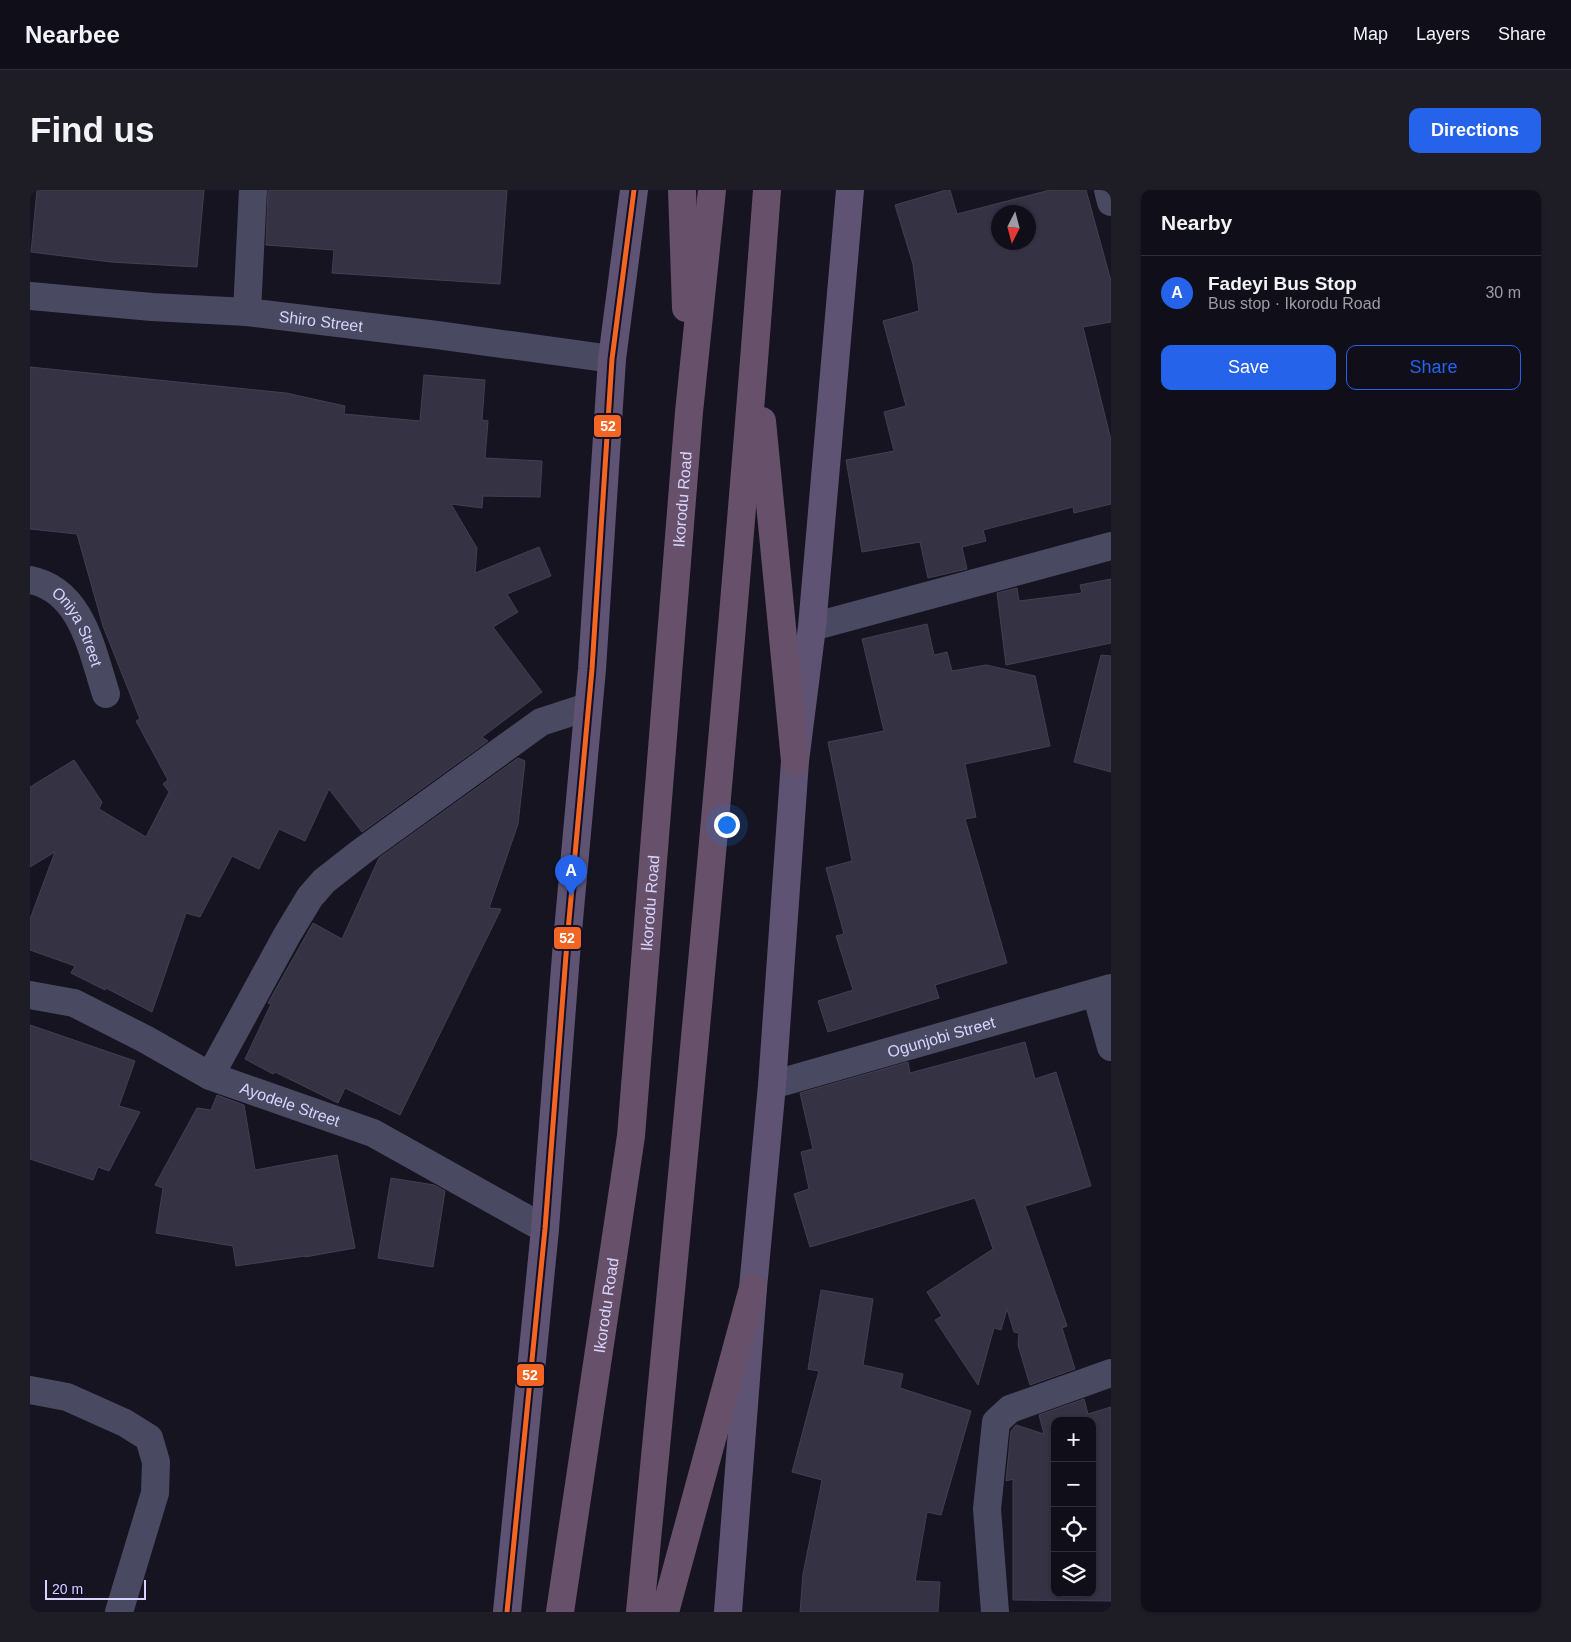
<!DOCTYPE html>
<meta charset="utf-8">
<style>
:root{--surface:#100f19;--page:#1e1d26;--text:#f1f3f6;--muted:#9c9ca2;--line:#302f38;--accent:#2563eb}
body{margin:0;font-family:Arial,sans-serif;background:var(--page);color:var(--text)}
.controls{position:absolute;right:15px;bottom:15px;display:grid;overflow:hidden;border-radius:10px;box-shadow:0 1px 4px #0004}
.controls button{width:45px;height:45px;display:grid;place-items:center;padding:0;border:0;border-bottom:1px solid var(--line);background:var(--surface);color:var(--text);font:25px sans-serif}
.compass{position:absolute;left:961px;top:15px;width:45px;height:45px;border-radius:50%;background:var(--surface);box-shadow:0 1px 4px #0004;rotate:186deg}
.scale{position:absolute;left:15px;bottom:12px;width:101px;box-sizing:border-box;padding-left:5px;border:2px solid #d9d4ff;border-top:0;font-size:14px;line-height:18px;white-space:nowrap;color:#d9d4ff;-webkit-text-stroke:4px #130f26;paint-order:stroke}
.you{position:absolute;left:696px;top:634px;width:18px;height:18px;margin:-12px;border:4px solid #fff;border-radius:50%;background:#1a73e8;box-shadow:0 0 0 8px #1a73e833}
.badge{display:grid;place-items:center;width:32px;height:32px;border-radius:50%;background:var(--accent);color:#fff;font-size:16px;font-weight:700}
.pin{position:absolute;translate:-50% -41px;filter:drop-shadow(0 1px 2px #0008)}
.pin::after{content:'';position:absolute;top:26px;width:18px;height:15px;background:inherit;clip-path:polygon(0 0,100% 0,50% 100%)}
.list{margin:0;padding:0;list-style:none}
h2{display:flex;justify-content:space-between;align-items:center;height:65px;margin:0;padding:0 20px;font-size:21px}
h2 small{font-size:16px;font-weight:400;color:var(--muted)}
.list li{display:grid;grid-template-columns:32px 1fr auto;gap:15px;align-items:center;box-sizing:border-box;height:75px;padding:0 20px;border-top:1px solid var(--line)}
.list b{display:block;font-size:19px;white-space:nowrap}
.list p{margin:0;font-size:16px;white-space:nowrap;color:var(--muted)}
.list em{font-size:16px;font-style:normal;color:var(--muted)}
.actions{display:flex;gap:10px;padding:15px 20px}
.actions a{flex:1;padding:11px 0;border:1px solid var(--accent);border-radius:10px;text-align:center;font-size:18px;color:var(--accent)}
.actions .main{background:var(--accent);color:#fff}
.icon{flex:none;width:28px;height:28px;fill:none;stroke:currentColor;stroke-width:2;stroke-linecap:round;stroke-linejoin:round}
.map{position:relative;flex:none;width:1081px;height:1422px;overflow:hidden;border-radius:10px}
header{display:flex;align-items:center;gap:30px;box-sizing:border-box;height:70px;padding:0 25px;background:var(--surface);border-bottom:1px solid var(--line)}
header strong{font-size:24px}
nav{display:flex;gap:28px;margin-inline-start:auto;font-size:18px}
.intro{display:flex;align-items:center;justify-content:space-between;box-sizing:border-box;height:120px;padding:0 30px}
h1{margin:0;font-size:35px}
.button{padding:12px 22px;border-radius:10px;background:var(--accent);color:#fff;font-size:18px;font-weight:700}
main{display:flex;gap:30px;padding:0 30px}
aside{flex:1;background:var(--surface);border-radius:10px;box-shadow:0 1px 4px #0004}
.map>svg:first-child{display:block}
.building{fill:#343243;stroke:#433f54;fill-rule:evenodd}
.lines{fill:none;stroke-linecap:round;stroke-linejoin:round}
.street{stroke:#4a4962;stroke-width:28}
.primary{stroke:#5e5373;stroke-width:28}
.highway{stroke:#67516a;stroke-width:28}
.bus-1-casing{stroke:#130f26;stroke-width:9}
.bus-1{stroke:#f26522;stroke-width:5}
.labels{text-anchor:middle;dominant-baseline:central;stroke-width:4;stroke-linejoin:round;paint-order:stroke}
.street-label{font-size:16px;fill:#d9d4ff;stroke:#130f26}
.line-badge{stroke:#130f26;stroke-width:2}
.badge-label{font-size:14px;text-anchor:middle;font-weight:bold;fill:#fff}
</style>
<header>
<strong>Nearbee</strong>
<nav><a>Map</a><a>Layers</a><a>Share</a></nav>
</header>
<div class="intro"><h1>Find us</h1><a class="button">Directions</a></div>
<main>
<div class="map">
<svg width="1081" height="1422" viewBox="0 0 1081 1422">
<rect width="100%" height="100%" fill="#161421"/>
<!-- building -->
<g class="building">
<path d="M 7,0 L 174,0 L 167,77 L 81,72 L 1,62 Z"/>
<path d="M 238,0 L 477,0 L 470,94 L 302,83 L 304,60 L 236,55 Z"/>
<path d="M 916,0 L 920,0 L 927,24 L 1020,0 L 1056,0 L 1081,91 L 1081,132 L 1053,137 L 1081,250 L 1081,314 L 1044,323 L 1043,317 L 953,340 L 956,351 L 932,357 L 937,379 L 898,388 L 890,352 L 832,362 L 816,270 L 864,261 L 854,222 L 876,216 L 853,131 L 889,121 L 883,74 L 865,15 ZM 968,22 L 998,22 L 998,52 L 968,52 Z"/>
<path d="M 0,177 L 256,203 L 315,216 L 314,224 L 390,231 L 394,185 L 455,190 L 452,230 L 458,231 L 455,268 L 512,271 L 510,307 L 453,306 L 452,318 L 421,314 L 447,358 L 445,383 L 509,357 L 521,386 L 477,404 L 488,422 L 463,437 L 512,502 L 452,547 L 458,551 L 332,642 L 299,599 L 275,651 L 249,639 L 229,679 L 202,666 L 170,727 L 156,723 L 122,822 L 76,798 L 75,800 L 41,783 L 45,776 L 0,760 L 0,729 L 25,662 L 0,677 L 0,597 L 44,570 L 72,612 L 69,619 L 116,647 L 139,602 L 133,594 L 138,590 L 106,531 L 110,529 L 73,436 L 47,344 L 0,339 Z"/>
<path d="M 1081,389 L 1081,453 L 976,475 L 967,403 L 987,398 L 989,411 L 1052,403 L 1050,395 Z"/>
<path d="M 897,434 L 904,465 L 917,462 L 922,481 L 956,475 L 1005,486 L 1020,556 L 935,574 L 946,627 L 935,629 L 977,773 L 905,795 L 909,808 L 798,842 L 788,811 L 823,800 L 806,746 L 814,744 L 796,678 L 822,671 L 798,552 L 854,541 L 832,449 Z"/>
<path d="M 1071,465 L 1081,466 L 1081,582 L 1044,572 Z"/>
<path d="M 488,568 L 495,571 L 488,634 L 459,718 L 471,719 L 370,925 L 315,898 L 308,913 L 245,882 L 243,884 L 215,869 L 241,814 L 238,813 L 283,733 L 312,749 L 349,668 Z"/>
<path d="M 0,835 L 105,871 L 89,916 L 110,922 L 79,981 L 68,977 L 63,990 L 0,969 Z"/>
<path d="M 995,852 L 1005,889 L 1026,882 L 1061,996 L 995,1016 L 1037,1136 L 1032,1138 L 1045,1179 L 1000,1195 L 988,1155 L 989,1143 L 984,1142 L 977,1119 L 971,1140 L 964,1138 L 948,1195 L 905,1130 L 912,1126 L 897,1102 L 963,1059 L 945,1008 L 780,1057 L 764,1004 L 779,999 L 771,962 L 783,959 L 770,903 L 878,872 L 880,883 Z"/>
<path d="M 187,905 L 214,915 L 225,980 L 307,965 L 325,1058 L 275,1067 L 275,1066 L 206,1076 L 203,1056 L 126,1043 L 133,998 L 125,995 L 167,918 L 181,920 Z"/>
<path d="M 361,988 L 404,995 L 415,1001 L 403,1077 L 348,1068 Z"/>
<path d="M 791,1100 L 843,1109 L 833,1175 L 873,1184 L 870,1198 L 941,1221 L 911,1325 L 897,1322 L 885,1391 L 910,1392 L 908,1422 L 770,1422 L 773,1384 L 792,1290 L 762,1282 L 789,1181 L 778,1179 Z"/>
<path d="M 1054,1209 L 1058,1224 L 1081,1217 L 1081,1411 L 983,1410 L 983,1289 L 976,1291 L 981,1241 L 986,1235 L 1014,1244 L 1009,1225 ZM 1025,1231 L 1062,1231 L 1062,1403 L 1025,1403 Z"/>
</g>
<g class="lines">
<!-- street -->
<g class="street">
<path d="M 1078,0 L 1081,12"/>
<path id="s1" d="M 0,106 L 122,117 L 217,122 L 407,145 L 582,169"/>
<path d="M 217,122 L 223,0"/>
<path id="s2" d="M 0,390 C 52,400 62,461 76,504"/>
<path d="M 782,437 L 1081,356"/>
<path d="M 1066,803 L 1081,857"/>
<path id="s3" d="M 0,805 L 44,813 L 115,849 L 180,886 L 343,943 L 515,1039"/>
<path d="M 180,886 L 257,745 L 280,707 L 294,691 L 331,662 L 511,532 L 557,517"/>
<path id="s4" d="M 742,895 L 1081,798"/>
<path d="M 0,1200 L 37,1207 L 95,1233 L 119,1248 L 126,1272 L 125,1303 L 89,1422"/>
<path d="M 965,1422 L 957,1319 L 966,1232 L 980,1219 L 1081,1183"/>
</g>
<!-- primary -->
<g class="primary">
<path d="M 477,1422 L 515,1039 L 537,752 L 562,479 L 582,169 L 604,0"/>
<path d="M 698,1422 L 723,1098 L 742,895 L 765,571 L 782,437 L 820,0"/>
</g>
<!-- highway -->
<g class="highway">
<path d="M 652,0 L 656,118"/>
<path d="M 732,231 L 765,571"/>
<path id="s5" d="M 530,1422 L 601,946 L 659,222 L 682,0"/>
<path d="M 610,1422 C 656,948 702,475 737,0"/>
<path d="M 635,1422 L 723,1098"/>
</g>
<!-- bus-1 casing -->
<g class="bus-1-casing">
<path id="bus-1" d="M 477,1422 L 515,1039 L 537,752 L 562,479 L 582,169 L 604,0"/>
</g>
<!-- bus-1 -->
<use href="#bus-1" class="bus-1"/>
</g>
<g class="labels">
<!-- street labels -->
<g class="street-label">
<text stroke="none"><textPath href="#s1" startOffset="292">Shiro Street</textPath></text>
<text stroke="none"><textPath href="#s5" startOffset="1120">Ikorodu Road</textPath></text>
<text stroke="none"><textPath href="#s2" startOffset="71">Oniya Street</textPath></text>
<text stroke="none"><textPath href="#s5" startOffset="715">Ikorodu Road</textPath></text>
<text stroke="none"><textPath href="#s4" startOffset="176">Ogunjobi Street</textPath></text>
<text stroke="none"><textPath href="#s3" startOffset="284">Ayodele Street</textPath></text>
<text stroke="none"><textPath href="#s5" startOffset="310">Ikorodu Road</textPath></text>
</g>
</g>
<g class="line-badge">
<rect x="563" y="224" width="29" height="24" rx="5" fill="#f26522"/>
<rect x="523" y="736" width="29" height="24" rx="5" fill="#f26522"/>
<rect x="486" y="1173" width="29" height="24" rx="5" fill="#f26522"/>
</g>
<g class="badge-label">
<text x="578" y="241">52</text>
<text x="537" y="753">52</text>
<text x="500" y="1190">52</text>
</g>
</svg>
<div class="controls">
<button>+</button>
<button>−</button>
<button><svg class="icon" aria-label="locate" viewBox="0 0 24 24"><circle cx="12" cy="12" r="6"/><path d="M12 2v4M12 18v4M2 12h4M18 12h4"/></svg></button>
<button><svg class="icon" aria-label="layers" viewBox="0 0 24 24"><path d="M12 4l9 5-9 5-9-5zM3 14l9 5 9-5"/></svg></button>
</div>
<svg class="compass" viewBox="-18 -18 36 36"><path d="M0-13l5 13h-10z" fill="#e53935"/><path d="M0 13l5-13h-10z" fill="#9c9ca2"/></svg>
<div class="scale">20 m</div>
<div class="you"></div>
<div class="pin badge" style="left:541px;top:706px">A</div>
</div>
<aside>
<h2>Nearby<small></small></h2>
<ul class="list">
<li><span class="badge">A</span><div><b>Fadeyi Bus Stop</b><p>Bus stop · Ikorodu Road</p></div><em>30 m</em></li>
</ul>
<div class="actions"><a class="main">Save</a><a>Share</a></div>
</aside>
</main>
